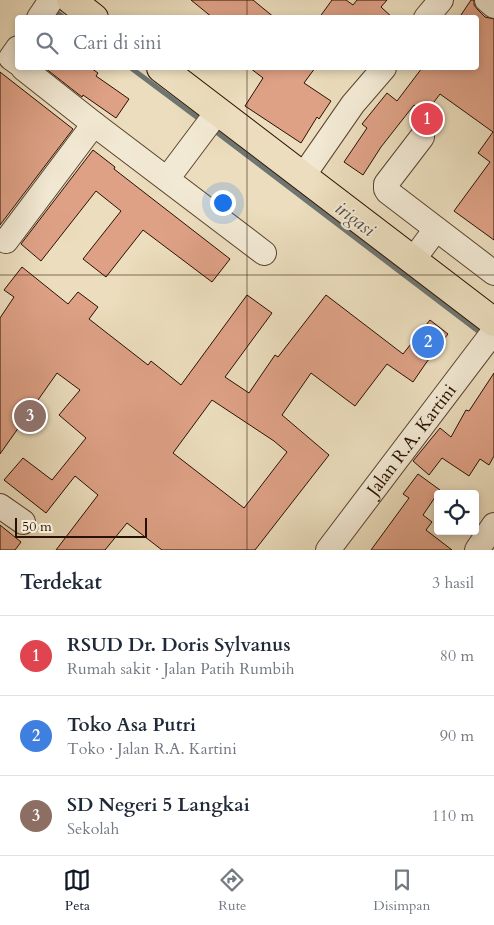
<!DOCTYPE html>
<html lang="id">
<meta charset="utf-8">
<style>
:root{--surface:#fff;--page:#f2f2f3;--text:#1f2937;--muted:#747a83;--line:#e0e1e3;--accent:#111827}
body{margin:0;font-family:Cardo,serif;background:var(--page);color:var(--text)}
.controls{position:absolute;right:15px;bottom:15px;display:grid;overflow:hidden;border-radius:5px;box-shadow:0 2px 8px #0003}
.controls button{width:45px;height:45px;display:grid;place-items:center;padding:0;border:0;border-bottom:1px solid var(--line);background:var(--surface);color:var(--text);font:25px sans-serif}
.scale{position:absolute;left:15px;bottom:12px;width:132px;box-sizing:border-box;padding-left:5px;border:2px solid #291001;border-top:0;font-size:14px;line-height:18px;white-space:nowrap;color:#291001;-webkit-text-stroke:4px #f2e9d4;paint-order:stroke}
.you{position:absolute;left:222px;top:202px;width:18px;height:18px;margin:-12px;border:4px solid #fff;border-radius:50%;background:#1a73e8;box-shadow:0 0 0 8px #1a73e833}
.badge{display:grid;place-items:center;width:32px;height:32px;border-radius:50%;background:var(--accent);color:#fff;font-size:16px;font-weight:700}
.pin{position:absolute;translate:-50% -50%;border:2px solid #fff;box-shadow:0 1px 5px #0006}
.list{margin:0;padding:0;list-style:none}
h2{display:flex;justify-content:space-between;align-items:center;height:65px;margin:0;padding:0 20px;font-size:21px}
h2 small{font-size:16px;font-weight:400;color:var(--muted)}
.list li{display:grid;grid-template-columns:32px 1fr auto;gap:15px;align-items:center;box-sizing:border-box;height:80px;padding:0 20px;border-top:1px solid var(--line)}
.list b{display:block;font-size:19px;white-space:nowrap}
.list p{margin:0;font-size:16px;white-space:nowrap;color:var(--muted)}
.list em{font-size:16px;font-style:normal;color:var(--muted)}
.icon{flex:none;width:28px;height:28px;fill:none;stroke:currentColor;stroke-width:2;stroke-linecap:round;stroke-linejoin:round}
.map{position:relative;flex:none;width:494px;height:550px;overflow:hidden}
.search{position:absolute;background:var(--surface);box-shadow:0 2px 8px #0003;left:15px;right:15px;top:15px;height:55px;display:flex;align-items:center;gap:12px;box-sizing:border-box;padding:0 18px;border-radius:5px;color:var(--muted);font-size:19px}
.sheet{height:305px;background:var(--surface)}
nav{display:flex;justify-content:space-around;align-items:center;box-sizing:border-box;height:70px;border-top:1px solid var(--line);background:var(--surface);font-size:14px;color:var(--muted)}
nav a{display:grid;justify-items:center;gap:2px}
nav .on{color:var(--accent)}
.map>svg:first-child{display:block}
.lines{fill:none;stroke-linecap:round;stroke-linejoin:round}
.stream{stroke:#6f7571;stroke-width:5}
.building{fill:#dea186;stroke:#291001;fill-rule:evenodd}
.minor-casing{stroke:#5a4330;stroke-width:26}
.major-casing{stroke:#291001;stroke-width:30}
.minor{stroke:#f2e9d4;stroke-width:24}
.major{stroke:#ebddbd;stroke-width:28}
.grid{fill:none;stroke:#291001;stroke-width:1;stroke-opacity:0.55}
.labels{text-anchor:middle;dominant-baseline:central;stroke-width:4;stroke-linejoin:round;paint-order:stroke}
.street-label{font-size:18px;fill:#291001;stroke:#f2e9d4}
.water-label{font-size:19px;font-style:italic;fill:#524b42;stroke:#f2e9d4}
</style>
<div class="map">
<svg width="494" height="550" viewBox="0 0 494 550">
<rect width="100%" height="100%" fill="#ebddbd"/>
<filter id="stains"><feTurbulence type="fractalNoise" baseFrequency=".004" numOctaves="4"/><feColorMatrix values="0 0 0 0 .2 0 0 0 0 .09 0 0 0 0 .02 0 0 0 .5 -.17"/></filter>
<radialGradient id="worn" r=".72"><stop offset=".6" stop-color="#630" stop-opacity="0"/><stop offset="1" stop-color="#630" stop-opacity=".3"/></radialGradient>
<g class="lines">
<!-- stream -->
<g class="stream">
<path d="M 54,10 L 64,18"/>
<path d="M 131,68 L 202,121"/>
<path d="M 211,128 L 482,334"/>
</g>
</g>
<!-- building -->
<g class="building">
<path d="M 191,0 L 253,0 L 275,18 L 213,18 Z"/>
<path d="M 332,0 L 346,0 L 353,5 L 357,0 L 387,0 L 381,7 L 393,18 L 319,18 Z"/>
<path d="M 471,0 L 474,0 L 474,5 L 478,10 L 485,17 L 494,19 L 494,240 L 454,211 L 490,162 L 478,153 L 493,132 L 440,94 L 425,114 L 414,105 L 381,147 L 363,175 L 344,162 L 367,128 L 362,124 L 387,93 L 397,101 L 422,68 L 476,68 L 476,18 L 459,18 Z"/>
<path d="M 45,68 L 91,68 L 98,73 L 96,76 L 129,99 L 116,118 L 83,95 L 82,97 Z"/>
<path d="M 250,68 L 315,68 L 304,83 L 331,101 L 319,119 L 317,117 L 301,143 L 245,106 L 263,78 Z"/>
<path d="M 0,72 L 73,129 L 0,225 Z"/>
<path d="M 93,150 L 115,167 L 114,169 L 230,259 L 212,282 L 143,230 L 106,277 L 83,259 L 121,211 L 96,191 L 41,261 L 21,244 Z"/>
<path d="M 22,267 L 68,304 L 78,292 L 98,307 L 89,319 L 148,365 L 151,361 L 181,385 L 247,295 L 272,313 L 225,377 L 249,393 L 275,355 L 278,357 L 326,295 L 403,354 L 430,320 L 448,334 L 426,363 L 413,382 L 387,364 L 355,406 L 311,373 L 282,415 L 329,455 L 255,550 L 162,550 L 127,523 L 105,550 L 56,550 L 98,495 L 75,476 L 46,513 L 4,480 L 23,458 L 52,480 L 86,438 L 59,415 L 80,390 L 57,373 L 0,454 L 0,318 L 14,297 L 4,290 ZM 212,400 L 274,441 L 287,452 L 244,508 L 173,453 Z"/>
<path d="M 494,373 L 494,456 L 489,465 L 480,459 L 469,476 L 442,458 L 429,475 L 413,461 L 440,428 L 451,437 L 466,410 L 469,411 Z"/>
<path d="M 418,474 L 440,490 L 423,515 L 432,522 L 426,530 L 452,550 L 371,550 L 409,498 L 403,494 Z"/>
<path d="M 0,525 L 21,542 L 15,550 L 0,550 Z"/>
</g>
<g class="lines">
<!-- minor casing -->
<g class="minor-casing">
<g id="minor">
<path d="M 487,0 L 494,6"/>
<path d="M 39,18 L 51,0"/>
<path d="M 426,18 L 441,0"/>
<path d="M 18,48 L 11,58 L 18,63"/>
<path d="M 23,68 L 94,124 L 264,253"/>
<path d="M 422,137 L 386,184 L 386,189 L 388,192 L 494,273"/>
<path d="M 303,176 L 353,104 L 384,68"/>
<path d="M 167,179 L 218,111"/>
<path d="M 6,241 L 94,124"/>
<path d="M 413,260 L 436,229"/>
<path d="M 0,506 L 23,522"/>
<path id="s1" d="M 328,550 L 494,331"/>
<path d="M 477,550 L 494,525"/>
</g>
</g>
<!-- major casing -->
<g class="major-casing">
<g id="major">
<path d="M 71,0 L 94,18"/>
<path d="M 161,68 L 494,322"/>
</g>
</g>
<!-- minor -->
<use href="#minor" class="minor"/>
<!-- major -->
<use href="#major" class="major"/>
</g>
<!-- grid -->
<path class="grid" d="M 247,0 L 247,18M 247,68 L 247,550M 0,275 L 494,275"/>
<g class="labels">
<!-- street labels -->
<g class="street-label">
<text stroke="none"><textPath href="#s1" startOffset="138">Jalan R.A. Kartini</textPath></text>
</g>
<!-- water labels -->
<g class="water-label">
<text transform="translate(355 219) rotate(37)">irigasi</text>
</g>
</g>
<rect width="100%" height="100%" filter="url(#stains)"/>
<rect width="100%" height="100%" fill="url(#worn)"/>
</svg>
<div class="controls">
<button><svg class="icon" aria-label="locate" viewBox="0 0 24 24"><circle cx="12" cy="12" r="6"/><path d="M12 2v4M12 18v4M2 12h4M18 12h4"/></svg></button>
</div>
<div class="scale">50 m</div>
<div class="you"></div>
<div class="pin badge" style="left:427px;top:119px;background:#e0444e">1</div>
<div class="pin badge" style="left:428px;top:342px;background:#3f7fe0">2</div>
<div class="pin badge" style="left:30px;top:416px;background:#8d6e63">3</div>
<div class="search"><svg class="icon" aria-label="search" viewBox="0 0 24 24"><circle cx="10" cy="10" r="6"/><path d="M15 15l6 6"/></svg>Cari di sini</div>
</div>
<section class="sheet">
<h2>Terdekat<small>3 hasil</small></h2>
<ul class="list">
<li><span class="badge" style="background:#e0444e">1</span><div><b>RSUD Dr. Doris Sylvanus</b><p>Rumah sakit · Jalan Patih Rumbih</p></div><em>80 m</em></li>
<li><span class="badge" style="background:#3f7fe0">2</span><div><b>Toko Asa Putri</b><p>Toko · Jalan R.A. Kartini</p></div><em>90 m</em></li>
<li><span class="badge" style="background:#8d6e63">3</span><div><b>SD Negeri 5 Langkai</b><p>Sekolah</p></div><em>110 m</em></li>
</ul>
</section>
<nav>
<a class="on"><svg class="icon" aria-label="map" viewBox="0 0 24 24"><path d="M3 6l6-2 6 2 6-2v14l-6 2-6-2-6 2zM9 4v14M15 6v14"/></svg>Peta</a>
<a><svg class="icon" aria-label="directions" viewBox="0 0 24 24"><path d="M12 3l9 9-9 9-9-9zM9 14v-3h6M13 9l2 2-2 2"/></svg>Rute</a>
<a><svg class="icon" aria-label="saved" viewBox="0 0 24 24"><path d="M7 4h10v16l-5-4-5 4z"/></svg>Disimpan</a>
</nav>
